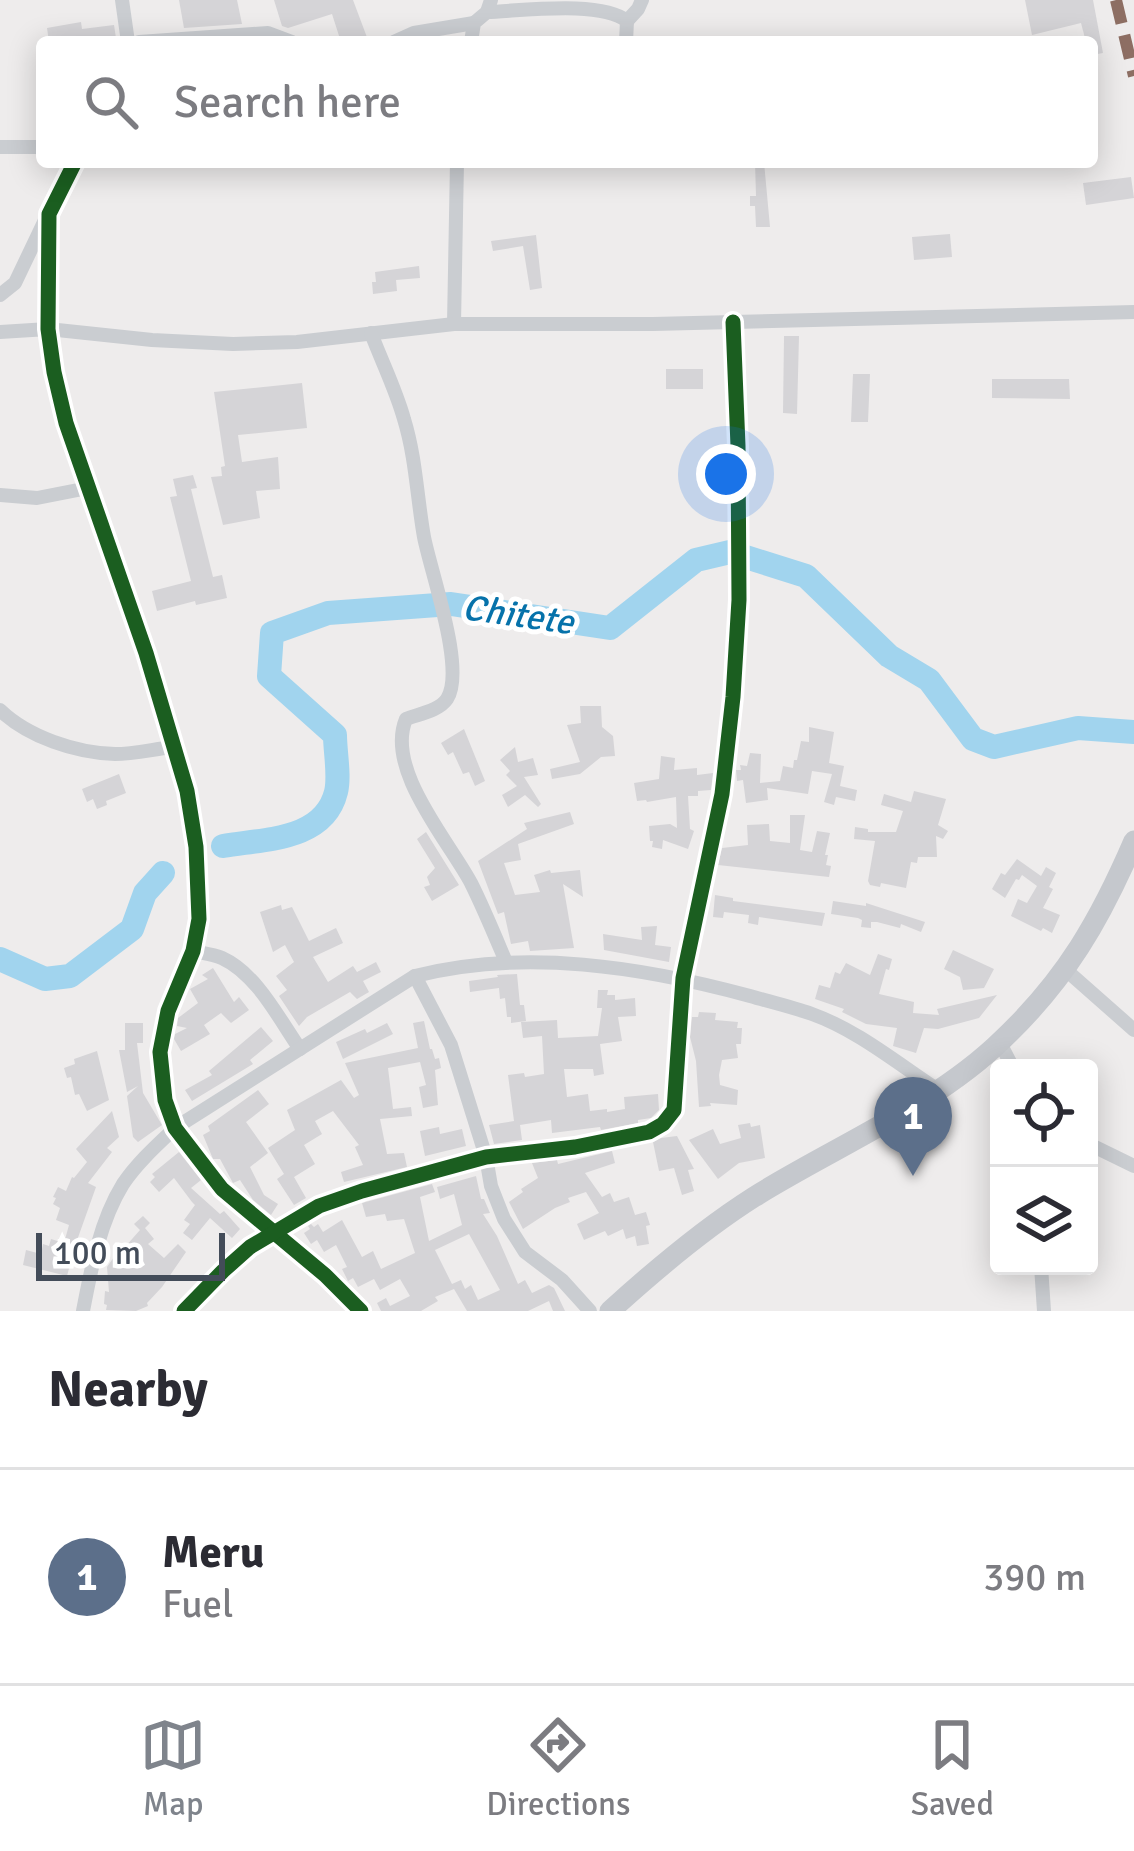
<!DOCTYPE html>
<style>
:root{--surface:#fff;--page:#f7f7f7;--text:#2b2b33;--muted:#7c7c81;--line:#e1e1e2;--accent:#7f848c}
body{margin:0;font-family:Signika,sans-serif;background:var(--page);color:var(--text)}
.controls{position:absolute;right:36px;bottom:36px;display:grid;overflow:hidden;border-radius:12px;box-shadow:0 6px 30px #0003}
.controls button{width:108px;height:108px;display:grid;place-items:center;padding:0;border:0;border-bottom:3px solid var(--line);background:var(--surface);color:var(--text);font:60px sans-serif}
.scale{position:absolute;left:36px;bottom:30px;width:189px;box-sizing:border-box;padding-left:12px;border:6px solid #434c59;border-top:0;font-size:33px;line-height:42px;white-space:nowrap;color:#434c59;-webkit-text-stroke:9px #fff;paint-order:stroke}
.you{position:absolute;left:726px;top:474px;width:42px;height:42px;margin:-30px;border:9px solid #fff;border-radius:50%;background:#1a73e8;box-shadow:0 0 0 18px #1a73e833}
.badge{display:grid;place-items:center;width:78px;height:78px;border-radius:50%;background:var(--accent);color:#fff;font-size:39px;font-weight:700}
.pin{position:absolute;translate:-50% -99px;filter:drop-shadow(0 3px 6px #0008)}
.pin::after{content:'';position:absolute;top:63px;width:42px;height:36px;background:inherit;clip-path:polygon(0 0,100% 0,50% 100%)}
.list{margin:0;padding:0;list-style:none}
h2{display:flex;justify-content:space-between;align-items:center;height:156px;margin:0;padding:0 48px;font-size:51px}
h2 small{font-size:39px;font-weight:400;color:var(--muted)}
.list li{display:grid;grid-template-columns:78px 1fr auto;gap:36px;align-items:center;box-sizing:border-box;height:216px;padding:0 48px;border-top:3px solid var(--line)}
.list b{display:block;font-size:45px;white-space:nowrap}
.list p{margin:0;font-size:39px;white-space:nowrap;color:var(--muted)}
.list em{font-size:39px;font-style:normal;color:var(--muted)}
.icon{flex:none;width:66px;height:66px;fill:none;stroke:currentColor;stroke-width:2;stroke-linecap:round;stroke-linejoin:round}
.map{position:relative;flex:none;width:1134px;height:1311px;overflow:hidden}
.search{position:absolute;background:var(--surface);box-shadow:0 6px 30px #0003;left:36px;right:36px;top:36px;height:132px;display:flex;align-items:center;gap:30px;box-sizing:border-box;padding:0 42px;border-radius:12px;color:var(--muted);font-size:45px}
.sheet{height:372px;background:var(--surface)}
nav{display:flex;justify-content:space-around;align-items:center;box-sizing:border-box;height:168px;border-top:3px solid var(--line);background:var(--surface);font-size:33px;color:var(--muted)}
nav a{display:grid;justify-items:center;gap:6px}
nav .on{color:var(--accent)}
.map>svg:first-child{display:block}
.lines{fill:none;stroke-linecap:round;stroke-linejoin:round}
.river{stroke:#a1d4ee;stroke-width:24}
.building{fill:#d5d4d7;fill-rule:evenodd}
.street{stroke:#cacdd1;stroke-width:14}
.primary{stroke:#c5c8cd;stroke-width:21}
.quiet{stroke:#8d6e63;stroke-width:12;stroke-dasharray:24 12;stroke-linecap:butt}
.cycleway-casing{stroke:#fff;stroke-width:22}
.cycleway{stroke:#1b5e20;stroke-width:15}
.labels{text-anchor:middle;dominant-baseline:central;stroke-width:10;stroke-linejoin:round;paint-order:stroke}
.water-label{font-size:36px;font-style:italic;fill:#0672aa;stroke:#fff}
</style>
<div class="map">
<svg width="1134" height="1311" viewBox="0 0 1134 1311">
<rect width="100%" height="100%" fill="#eeecec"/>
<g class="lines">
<!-- river -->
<g class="river">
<path d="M 223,846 C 263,839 324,841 336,792 C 340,776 335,752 335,735 L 269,676 L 272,633 L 328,613 L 451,604 L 610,628 L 696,560 L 730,552 L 806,576 L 889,656 L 929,680 L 973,739 L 994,747 L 1078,728 L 1134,732"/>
<path d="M 0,959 L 45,979 L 70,976 L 132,929 L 145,893 L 163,873"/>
</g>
</g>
<!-- building -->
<g class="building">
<path d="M 179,0 L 237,0 L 242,24 L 184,28 Z"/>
<path d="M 274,0 L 353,0 L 368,40 L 341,42 L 332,14 L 288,28 L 282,26 Z"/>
<path d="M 1025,0 L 1093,0 L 1103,53 L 1092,55 L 1092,42 L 1086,42 L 1081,23 L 1032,35 Z"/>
<path d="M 81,22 L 82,29 L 114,25 L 116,38 L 97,42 L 49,42 L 47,28 Z"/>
<path d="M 755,162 L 764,162 L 770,227 L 756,227 L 755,206 L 750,206 L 750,196 L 756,196 Z"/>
<path d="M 1131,177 L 1134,198 L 1086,205 L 1083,183 Z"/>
<path d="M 950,234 L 952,257 L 914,260 L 912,237 Z"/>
<path d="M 536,235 L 542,288 L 530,290 L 523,246 L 493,251 L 491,241 Z"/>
<path d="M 419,266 L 420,278 L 396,280 L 397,291 L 373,294 L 372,282 L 376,282 L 375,272 Z"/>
<path d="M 784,336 L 799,336 L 797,414 L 783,413 Z"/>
<rect x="666" y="369" width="37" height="20"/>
<path d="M 853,374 L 870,374 L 868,422 L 851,422 Z"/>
<path d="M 992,379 L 1069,379 L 1070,399 L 992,398 Z"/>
<path d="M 302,383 L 307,428 L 238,435 L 242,462 L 278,457 L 280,489 L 256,491 L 260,518 L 223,525 L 211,477 L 222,476 L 221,467 L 225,466 L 214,392 Z"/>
<path d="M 193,475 L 197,488 L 191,489 L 213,577 L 222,575 L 227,598 L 196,605 L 195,601 L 157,611 L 152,591 L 191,581 L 170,497 L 177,496 L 173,479 Z"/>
<path d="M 580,706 L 601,706 L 602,727 L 613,736 L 615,756 L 601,757 L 580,774 L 552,779 L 550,769 L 580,762 L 567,725 L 581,723 Z"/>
<path d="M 809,727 L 834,732 L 829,763 L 844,766 L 840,786 L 857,790 L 855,801 L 836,797 L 834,805 L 824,802 L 832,774 L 812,771 L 808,794 L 767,788 L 768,800 L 746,803 L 743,780 L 737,781 L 736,770 L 741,770 L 740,765 L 747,766 L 750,753 L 761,754 L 760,783 L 780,781 L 783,766 L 793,768 L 794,760 L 797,760 L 801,741 L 809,742 Z"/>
<path d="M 464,729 L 485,781 L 475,786 L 469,772 L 463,774 L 453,752 L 448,755 L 441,743 Z"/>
<path d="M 515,747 L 518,762 L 533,758 L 538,775 L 524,777 L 541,804 L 538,807 L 525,795 L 508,807 L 502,795 L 517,786 L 506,775 L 510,771 L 500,760 Z"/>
<path d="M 661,756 L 675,758 L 674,770 L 697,768 L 697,775 L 713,773 L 711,790 L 698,791 L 698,796 L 688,796 L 690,829 L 694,831 L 688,849 L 663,840 L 662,849 L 652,847 L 653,841 L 650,841 L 649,826 L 670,824 L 677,828 L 676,797 L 647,802 L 646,800 L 637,801 L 634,783 L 659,779 Z"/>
<path d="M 119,774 L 126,793 L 106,801 L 107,805 L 97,809 L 93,799 L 87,802 L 82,789 Z"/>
<path d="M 914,791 L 946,799 L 938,825 L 948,831 L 943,839 L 936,836 L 937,857 L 918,857 L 917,863 L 911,862 L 906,888 L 881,883 L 880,887 L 870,885 L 868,881 L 875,841 L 854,839 L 855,827 L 868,829 L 868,832 L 896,832 L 903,811 L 881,805 L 884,794 L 911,802 Z"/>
<path d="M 570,812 L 574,824 L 518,844 L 521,860 L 504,863 L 515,895 L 540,892 L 534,875 L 550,870 L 551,873 L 580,870 L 583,897 L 563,884 L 574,948 L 530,951 L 528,941 L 511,944 L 504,912 L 498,914 L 478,861 L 527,829 L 524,823 Z"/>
<path d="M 790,815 L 805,815 L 800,850 L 812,852 L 817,831 L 830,833 L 825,855 L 828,855 L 826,865 L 831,866 L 829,877 L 718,865 L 722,848 L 748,845 L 747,825 L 769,824 L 770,841 L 790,843 Z"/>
<path d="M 426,832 L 459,885 L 432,901 L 424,887 L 430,885 L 427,877 L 435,868 L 417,839 Z"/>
<path d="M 1017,859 L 1041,876 L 1046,867 L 1056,873 L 1049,887 L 1053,889 L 1043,908 L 1060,915 L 1052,933 L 1043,928 L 1041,931 L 1011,916 L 1018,899 L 1027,903 L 1037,886 L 1022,875 L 1019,880 L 1016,879 L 1005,898 L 992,889 L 1001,873 L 1005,875 Z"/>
<path d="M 715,895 L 733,898 L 733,901 L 825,913 L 822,926 L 759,917 L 758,925 L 748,923 L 749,915 L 724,912 L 723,918 L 713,917 Z"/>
<path d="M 833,901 L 866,906 L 866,903 L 925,922 L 921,932 L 901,924 L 900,928 L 877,922 L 871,922 L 871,928 L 861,927 L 862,920 L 858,918 L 831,914 Z"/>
<path d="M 281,905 L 282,910 L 292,907 L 309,941 L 336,928 L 343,943 L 313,957 L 328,982 L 353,966 L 357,972 L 376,962 L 381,972 L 363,981 L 369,992 L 357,999 L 350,992 L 307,1017 L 299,1026 L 279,996 L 287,990 L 276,976 L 294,962 L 285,945 L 273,952 L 260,912 Z"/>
<path d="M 657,926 L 655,945 L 671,947 L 669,962 L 604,950 L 603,934 L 642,940 L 641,927 Z"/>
<path d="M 953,950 L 994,969 L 984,988 L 963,990 L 960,977 L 944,969 Z"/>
<path d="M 878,954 L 892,959 L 889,970 L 886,969 L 879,994 L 914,1002 L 913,1013 L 939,1015 L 937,1009 L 997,995 L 979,1018 L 938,1029 L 924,1028 L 916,1053 L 893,1046 L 897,1028 L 866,1024 L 842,1012 L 844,1009 L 815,999 L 819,985 L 830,988 L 835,972 L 840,974 L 846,963 L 870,975 Z"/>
<path d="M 213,968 L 234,1002 L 239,997 L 249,1010 L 231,1023 L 221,1013 L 204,1025 L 210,1034 L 181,1051 L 174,1039 L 175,1034 L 187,1028 L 177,1026 L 178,1018 L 198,1003 L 190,989 L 208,979 L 202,975 Z"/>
<path d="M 517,974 L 520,1005 L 524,1005 L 526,1021 L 511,1023 L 511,1017 L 507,1017 L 505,998 L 500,999 L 499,988 L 470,992 L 469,981 L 498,977 L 497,975 Z"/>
<path d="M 598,990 L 608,990 L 607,995 L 615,995 L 615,1000 L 635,998 L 636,1016 L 618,1017 L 622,1041 L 600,1044 L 604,1074 L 594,1076 L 593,1069 L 564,1069 L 567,1097 L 588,1094 L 590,1111 L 607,1109 L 607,1112 L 625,1109 L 624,1097 L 658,1094 L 659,1110 L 651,1118 L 638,1120 L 638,1123 L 601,1130 L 600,1127 L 552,1133 L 551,1120 L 520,1125 L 522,1140 L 494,1144 L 489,1125 L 514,1121 L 508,1075 L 524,1073 L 525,1077 L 544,1074 L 542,1036 L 523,1038 L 521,1022 L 557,1020 L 558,1038 L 598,1036 L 602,1008 L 597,1008 Z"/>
<path d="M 699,1012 L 716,1013 L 715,1020 L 738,1022 L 737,1028 L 742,1028 L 741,1044 L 736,1044 L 738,1058 L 722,1060 L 719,1075 L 720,1085 L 738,1090 L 737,1105 L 710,1103 L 711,1106 L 699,1107 L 696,1061 L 690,1037 L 692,1017 L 698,1017 Z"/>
<path d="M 424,1021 L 430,1049 L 432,1049 L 435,1059 L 439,1058 L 441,1068 L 435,1070 L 438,1105 L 423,1108 L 419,1087 L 426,1085 L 420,1062 L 388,1068 L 393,1109 L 411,1107 L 412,1116 L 380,1119 L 387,1154 L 404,1153 L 407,1167 L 344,1182 L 341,1172 L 363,1165 L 355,1147 L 359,1145 L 333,1111 L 315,1121 L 322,1134 L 304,1145 L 315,1164 L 294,1177 L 306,1198 L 294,1205 L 277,1179 L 284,1174 L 268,1148 L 295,1130 L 287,1110 L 341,1080 L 354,1098 L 359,1095 L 345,1063 L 418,1048 L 413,1023 Z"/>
<path d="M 125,1023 L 143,1023 L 143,1043 L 137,1043 L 143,1093 L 162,1125 L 138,1142 L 133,1137 L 127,1096 L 138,1086 L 127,1092 L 119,1050 L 125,1050 Z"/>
<path d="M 387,1023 L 393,1034 L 343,1059 L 336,1042 L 365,1029 L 367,1033 Z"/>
<path d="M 261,1027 L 273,1041 L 250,1060 L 253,1064 L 192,1101 L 185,1090 L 212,1075 L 209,1071 Z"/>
<path d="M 97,1051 L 109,1100 L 87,1111 L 79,1094 L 75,1095 L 71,1077 L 67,1078 L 64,1068 L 75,1064 L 74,1059 Z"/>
<path d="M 258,1090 L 269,1104 L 246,1122 L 268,1153 L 250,1167 L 264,1195 L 278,1204 L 271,1215 L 253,1200 L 240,1180 L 233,1183 L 220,1159 L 213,1159 L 203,1135 L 210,1131 L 208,1126 Z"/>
<path d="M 112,1111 L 119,1137 L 107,1148 L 112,1152 L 88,1183 L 96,1187 L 75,1246 L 67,1276 L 23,1265 L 26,1250 L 41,1254 L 43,1244 L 49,1246 L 51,1239 L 64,1243 L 69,1225 L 56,1220 L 60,1208 L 53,1204 L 56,1198 L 53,1197 L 58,1187 L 66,1191 L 72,1177 L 74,1178 L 87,1162 L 76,1149 Z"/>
<path d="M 750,1123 L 751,1127 L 760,1125 L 765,1158 L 739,1163 L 718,1179 L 689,1140 L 713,1129 L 720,1144 L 741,1138 L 738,1125 Z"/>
<path d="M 439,1127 L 440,1134 L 462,1129 L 466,1146 L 425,1156 L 420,1131 Z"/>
<path d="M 677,1136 L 694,1169 L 688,1170 L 694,1191 L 682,1195 L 674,1168 L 659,1171 L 653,1142 L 661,1138 Z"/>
<path d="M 612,1151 L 615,1163 L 585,1173 L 602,1197 L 610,1193 L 614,1202 L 629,1197 L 635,1215 L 646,1212 L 650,1225 L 646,1226 L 649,1244 L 637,1246 L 635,1236 L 626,1239 L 623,1229 L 608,1236 L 605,1231 L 584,1240 L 577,1224 L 599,1213 L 586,1192 L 568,1198 L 570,1202 L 555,1208 L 523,1229 L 509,1202 L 523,1192 L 521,1189 L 538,1178 L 532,1163 L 557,1160 L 558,1164 Z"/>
<path d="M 179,1152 L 201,1180 L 191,1188 L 220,1214 L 224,1211 L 240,1229 L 232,1238 L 210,1218 L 192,1240 L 183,1233 L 190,1224 L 184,1220 L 195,1205 L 192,1202 L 174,1178 L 159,1192 L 150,1182 L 155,1177 L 152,1174 Z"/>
<path d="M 476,1176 L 481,1199 L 484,1199 L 490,1213 L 483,1214 L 497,1236 L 518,1284 L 525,1280 L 532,1293 L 549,1285 L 554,1288 L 565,1311 L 553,1311 L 549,1301 L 528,1311 L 467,1311 L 454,1289 L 435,1297 L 438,1301 L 421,1311 L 381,1311 L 377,1303 L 386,1298 L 390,1306 L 410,1296 L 400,1279 L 380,1290 L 374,1279 L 358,1287 L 353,1278 L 348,1281 L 342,1269 L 347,1267 L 336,1245 L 324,1252 L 317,1240 L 311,1244 L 304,1233 L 310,1229 L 308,1226 L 311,1224 L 314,1227 L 318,1224 L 323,1232 L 342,1220 L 362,1257 L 373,1251 L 381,1269 L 415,1253 L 404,1219 L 387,1221 L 385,1214 L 366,1217 L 362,1203 L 432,1184 L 435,1192 L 420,1197 L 429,1241 L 462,1225 L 454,1194 L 440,1199 L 437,1187 ZM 469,1234 L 500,1290 L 478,1300 L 471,1285 L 465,1289 L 461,1280 L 452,1284 L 435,1250 Z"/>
<path d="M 143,1216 L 150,1223 L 145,1228 L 154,1239 L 148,1244 L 164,1258 L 178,1244 L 186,1252 L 162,1287 L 147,1303 L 148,1306 L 136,1311 L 106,1310 L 107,1305 L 104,1304 L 105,1291 L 109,1292 L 107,1267 L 123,1244 L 125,1247 L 140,1230 L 134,1224 Z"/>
</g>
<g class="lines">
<!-- street -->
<g class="street">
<path d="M 122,0 L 128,42"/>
<path d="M 487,12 C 521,11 601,0 627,21 L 626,42"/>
<path d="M 627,21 L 638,9 L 642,0"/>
<path d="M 139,42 L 268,33 L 292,42"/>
<path d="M 394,42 L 414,33 L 474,23"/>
<path d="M 471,42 L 474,23 L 487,12 L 491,0"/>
<path d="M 0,147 L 42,147"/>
<path d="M 75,162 L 49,214 L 48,329 L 54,372 L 66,423 L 146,653 L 187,791 L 196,847 L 199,919 L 193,951 L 168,1011 L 160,1052 L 165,1100 L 175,1128 L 222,1189 L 325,1275 L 361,1311"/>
<path d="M 0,295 L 15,283 L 46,218"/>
<path d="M 454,324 L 457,162"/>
<path d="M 0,332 L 48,329 L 152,340 L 233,344 L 297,342 L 454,324 L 653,324 L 1134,312"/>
<path d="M 371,333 C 382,362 396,390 404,419 C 416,458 417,498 424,537 C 431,573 466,670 447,699 C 439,711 418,714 406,719 C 385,769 448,840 471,883 C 484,909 495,936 506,962"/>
<path d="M 0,495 L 37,498 L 88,488"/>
<path d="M 0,710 C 28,737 76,753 115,754 C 134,754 154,749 173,747"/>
<path d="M 193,951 C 202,953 213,954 222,958 C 257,974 279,1019 300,1049"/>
<path d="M 1066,970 L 1134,1030"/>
<path d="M 415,976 L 451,1045 L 486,1157 L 491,1186 L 504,1219 L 525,1252 L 562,1280 L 590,1311"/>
<path d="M 1000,1043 L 1013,1068"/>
<path d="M 1089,1144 L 1134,1166"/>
<path d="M 1041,1266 L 1044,1311"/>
<path d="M 83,1311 C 91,1269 100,1221 123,1184 C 137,1163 157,1145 175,1128 L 415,976 C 524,948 643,967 750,996 C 771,1002 792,1007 812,1014 C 857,1030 898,1064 938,1090"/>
<path d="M 184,1311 L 223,1271 L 250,1247 L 319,1206 L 362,1191 L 486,1157 L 575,1147 L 649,1132 L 663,1124 L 674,1110 L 683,978 L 722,794 L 733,697 L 739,600 L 738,446 L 733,322"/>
</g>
<!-- primary -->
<path class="primary" d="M 610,1311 C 655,1270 702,1230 754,1197 C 834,1147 936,1105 1003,1039 C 1066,979 1100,920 1134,841"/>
<!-- quiet -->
<path class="quiet" d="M 1116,0 L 1134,76"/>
<!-- cycleway casing -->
<g class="cycleway-casing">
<g id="cycleway">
<path d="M 75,162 L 49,214 L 48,329 L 54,372 L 66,423 L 146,653 L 187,791 L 196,847 L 199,919 L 193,951 L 168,1011 L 160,1052 L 165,1100 L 175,1128 L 222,1189 L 325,1275 L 361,1311"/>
<path d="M 184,1311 L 223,1271 L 250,1247 L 319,1206 L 362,1191 L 486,1157 L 575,1147 L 649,1132 L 663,1124 L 674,1110 L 683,978 L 722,794 L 733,697 L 739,600 L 738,446 L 733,322"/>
</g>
</g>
<!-- cycleway -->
<use href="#cycleway" class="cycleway"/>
</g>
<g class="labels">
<!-- water labels -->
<g class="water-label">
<text transform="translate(518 615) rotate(8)">Chitete</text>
</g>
</g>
</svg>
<div class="controls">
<button><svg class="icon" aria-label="locate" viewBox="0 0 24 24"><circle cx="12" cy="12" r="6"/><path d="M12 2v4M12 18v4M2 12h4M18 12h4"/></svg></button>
<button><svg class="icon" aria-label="layers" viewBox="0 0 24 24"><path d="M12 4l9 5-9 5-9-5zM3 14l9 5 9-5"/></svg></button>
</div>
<div class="scale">100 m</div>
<div class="you"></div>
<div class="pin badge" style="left:913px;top:1176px;background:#5c6f8a">1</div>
<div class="search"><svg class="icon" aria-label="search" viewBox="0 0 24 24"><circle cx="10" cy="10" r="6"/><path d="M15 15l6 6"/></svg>Search here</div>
</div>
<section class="sheet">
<h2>Nearby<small></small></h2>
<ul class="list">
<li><span class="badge" style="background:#5c6f8a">1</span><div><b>Meru</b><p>Fuel</p></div><em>390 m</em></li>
</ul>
</section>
<nav>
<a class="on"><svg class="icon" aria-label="map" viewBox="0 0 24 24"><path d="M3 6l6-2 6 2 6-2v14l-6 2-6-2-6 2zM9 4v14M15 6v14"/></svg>Map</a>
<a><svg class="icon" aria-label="directions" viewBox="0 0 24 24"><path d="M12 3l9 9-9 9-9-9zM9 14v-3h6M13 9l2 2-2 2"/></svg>Directions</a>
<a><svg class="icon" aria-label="saved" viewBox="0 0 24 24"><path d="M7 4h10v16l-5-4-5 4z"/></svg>Saved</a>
</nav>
